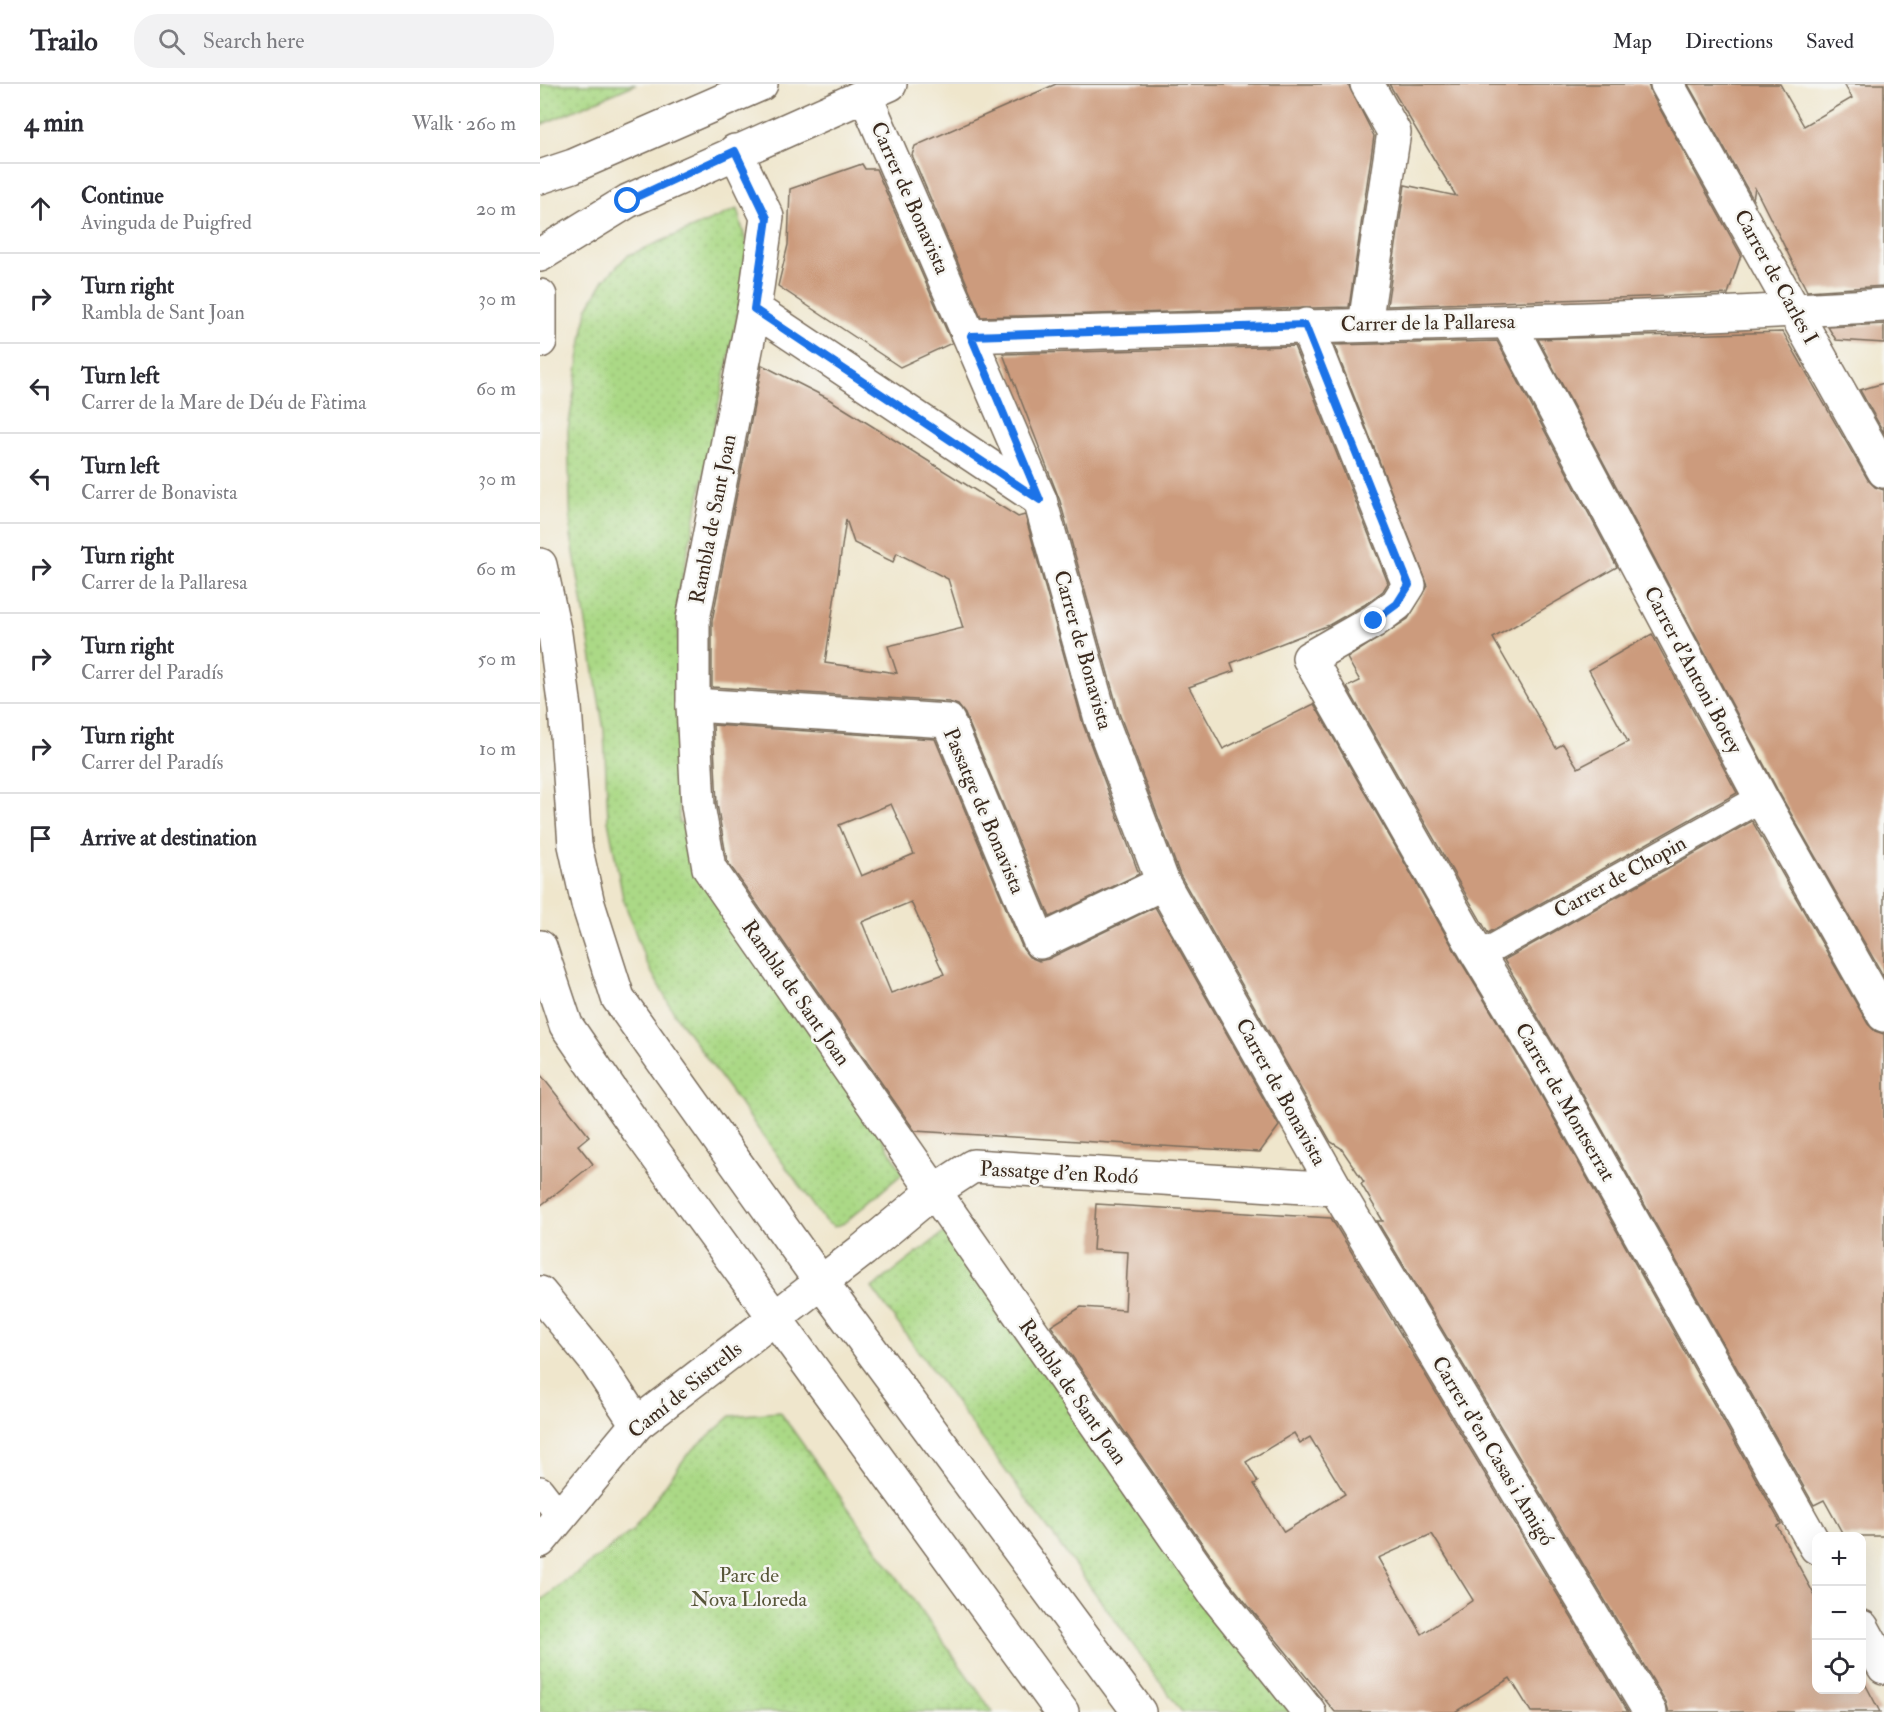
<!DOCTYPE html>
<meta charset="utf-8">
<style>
:root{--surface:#fff;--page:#f2f2f3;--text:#2b2b33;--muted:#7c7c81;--line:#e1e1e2}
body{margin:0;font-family:"IM FELL Double Pica",serif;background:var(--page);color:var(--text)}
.controls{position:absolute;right:18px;bottom:18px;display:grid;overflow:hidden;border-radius:12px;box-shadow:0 6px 24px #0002}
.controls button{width:54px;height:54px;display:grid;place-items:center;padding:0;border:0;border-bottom:2px solid var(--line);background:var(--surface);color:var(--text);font:30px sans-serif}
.stop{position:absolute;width:18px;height:18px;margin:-14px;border:4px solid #1a73e8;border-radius:50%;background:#fff}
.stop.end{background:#1a73e8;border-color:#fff;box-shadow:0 2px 6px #0008}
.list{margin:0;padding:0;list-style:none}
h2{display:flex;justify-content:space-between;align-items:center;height:78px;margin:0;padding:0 24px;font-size:26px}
h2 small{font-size:20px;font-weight:400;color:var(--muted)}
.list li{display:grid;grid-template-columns:39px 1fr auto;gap:18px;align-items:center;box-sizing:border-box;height:90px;padding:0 24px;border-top:2px solid var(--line)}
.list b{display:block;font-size:22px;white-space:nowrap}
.list p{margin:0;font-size:20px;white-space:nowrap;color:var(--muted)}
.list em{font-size:20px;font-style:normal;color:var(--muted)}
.icon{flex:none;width:33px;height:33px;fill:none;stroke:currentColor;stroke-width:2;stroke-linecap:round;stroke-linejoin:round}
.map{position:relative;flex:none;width:1344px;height:1628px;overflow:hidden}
header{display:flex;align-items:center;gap:36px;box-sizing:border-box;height:84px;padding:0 30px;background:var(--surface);border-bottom:2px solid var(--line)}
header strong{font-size:28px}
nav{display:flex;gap:33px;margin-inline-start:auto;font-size:21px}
.search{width:420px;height:54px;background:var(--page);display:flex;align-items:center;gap:15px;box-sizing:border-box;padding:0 21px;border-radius:24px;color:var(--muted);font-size:22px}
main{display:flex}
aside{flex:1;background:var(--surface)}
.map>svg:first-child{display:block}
.green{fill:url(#green-dots);stroke:#738252;stroke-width:1.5}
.building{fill:#cc9b7d;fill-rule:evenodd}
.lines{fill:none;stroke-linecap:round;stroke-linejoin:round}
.pedestrian-casing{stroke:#7a6c5b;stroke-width:30}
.minor-casing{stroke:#7a6c5b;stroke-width:36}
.pedestrian{stroke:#fff;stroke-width:27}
.minor{stroke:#fff;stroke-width:33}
.route{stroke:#1a73e8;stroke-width:8}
.labels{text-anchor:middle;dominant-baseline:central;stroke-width:5;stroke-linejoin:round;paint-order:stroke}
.street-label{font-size:21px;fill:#3b2a1e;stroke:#f6f6f2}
.park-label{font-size:21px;fill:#575638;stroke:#f6f6f2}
</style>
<header>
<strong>Trailo</strong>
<div class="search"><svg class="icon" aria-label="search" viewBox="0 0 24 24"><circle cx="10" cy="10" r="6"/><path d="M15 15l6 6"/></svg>Search here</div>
<nav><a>Map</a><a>Directions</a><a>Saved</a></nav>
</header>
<main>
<aside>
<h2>4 min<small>Walk · 260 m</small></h2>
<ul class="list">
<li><svg class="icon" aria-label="ahead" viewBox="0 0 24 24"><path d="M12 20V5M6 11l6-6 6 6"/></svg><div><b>Continue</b><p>Avinguda de Puigfred</p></div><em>20 m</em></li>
<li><svg class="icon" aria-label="right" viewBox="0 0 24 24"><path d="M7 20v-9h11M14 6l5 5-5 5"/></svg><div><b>Turn right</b><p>Rambla de Sant Joan</p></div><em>30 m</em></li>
<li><svg class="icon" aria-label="left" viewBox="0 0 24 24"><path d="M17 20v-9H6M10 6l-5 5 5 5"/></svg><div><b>Turn left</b><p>Carrer de la Mare de Déu de Fàtima</p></div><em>60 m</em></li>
<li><svg class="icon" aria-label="left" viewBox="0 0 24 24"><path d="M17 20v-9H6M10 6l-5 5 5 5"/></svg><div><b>Turn left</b><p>Carrer de Bonavista</p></div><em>30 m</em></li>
<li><svg class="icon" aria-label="right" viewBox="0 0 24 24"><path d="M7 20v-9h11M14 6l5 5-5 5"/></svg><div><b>Turn right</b><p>Carrer de la Pallaresa</p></div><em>60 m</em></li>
<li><svg class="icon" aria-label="right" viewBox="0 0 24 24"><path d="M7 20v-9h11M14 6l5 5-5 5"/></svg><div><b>Turn right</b><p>Carrer del Paradís</p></div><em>50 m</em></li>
<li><svg class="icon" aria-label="right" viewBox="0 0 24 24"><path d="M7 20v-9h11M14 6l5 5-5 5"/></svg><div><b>Turn right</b><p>Carrer del Paradís</p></div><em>10 m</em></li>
<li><svg class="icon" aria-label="arrive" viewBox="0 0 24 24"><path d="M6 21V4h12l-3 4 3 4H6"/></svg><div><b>Arrive at destination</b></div></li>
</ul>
</aside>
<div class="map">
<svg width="1344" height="1628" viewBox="0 0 1344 1628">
<defs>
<pattern id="green-dots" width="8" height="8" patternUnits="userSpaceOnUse" patternTransform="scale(1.5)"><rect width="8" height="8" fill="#abd986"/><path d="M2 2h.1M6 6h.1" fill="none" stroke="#94ba73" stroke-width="1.8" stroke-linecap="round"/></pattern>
</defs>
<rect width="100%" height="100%" fill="#f6f6f2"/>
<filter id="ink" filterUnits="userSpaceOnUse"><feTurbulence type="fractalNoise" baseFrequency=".0167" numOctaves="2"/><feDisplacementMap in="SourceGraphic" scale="12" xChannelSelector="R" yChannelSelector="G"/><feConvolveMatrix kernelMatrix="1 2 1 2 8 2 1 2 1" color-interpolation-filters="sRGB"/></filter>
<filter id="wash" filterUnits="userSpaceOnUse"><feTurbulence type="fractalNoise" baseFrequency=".008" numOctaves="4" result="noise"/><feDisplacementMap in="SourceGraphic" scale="24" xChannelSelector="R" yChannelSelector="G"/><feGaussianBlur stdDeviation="1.35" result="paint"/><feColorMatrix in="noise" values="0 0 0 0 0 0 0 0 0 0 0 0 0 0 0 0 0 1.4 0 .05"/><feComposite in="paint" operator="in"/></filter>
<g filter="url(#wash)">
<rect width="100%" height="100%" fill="#efe6cc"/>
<!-- green -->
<g class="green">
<path d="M 0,0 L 96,0 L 0,41 Z"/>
<path d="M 197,125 L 210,173 L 138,514 L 139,739 L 155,740 L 363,1089 L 304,1139 L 294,1143 L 285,1137 L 134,929 L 106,878 L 83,814 L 68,736 L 64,646 L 31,451 L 28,346 L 47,225 L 64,196 L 87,172 Z"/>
<path d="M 406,1147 L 753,1628 L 642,1628 L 332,1204 Z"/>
<path d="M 240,1328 L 453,1628 L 0,1628 L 0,1517 L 93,1446 L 147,1371 L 191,1332 Z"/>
</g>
<g id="blocks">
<!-- building -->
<g class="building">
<path d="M 516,0 L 808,0 L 834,52 L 809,223 L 441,233 L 372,71 L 375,62 Z"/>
<path d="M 849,0 L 1108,0 L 1111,9 L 1201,171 L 1188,210 L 847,222 L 865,101 L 916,112 Z"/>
<path d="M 1148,0 L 1240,0 L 1264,42 L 1312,14 L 1304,0 L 1344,0 L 1344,202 L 1267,207 L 1215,104 L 1213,115 Z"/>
<path d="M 322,80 L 325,85 L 336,85 L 412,259 L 360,283 L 238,202 L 248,161 L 250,105 Z"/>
<path d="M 1344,240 L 1344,259 L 1296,256 L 1288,243 Z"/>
<path d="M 1243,248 L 1328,396 L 1335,403 L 1344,406 L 1344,893 L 1237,705 L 998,255 Z"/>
<path d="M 957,257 L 1077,483 L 953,554 L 1016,664 L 1023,660 L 1038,684 L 1088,658 L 1049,586 L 1112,550 L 1197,709 L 948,849 L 807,603 L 820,597 L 807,574 L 868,535 L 888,502 L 794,261 Z"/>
<path d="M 754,262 L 848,499 L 843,507 L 824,521 L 789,541 L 691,579 L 694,587 L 649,603 L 683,665 L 774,620 L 923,881 L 986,985 L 1241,1440 L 1237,1442 L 1276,1514 L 1276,1605 L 1322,1605 L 1322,1594 L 1340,1628 L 1129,1628 L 1126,1618 L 837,1137 L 843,1137 L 821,1100 L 824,1098 L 801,1064 L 791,1058 L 640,791 L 579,629 L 520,417 L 463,270 Z"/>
<path d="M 222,281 L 287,314 L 478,433 L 485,431 L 543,640 L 599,790 L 510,833 L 425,630 L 418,621 L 409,618 L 172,603 L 172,537 ZM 306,435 L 314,459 L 353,478 L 357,469 L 408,495 L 423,544 L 348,562 L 357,589 L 285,579 Z"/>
<path d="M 1344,299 L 1344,349 L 1320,306 Z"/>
<path d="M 173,641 L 395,655 L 483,865 L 489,873 L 499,877 L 508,875 L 615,823 L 739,1042 L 720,1068 L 375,1047 L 187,777 L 177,720 ZM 351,720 L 374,770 L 321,792 L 299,741 ZM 371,818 L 404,890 L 351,909 L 322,838 Z"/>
<path d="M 1212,737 L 1328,940 L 1335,947 L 1344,950 L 1344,1452 L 1304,1452 L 1284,1416 L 1274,1421 L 1018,967 L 964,876 Z"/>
<path d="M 0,990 L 49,1052 L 38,1061 L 53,1080 L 0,1122 Z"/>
<path d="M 556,1120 L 791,1134 L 1088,1628 L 991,1628 L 970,1594 L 915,1628 L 795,1628 L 689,1498 L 511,1242 L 541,1223 L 585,1226 L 588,1168 L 553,1166 ZM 754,1349 L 760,1359 L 770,1353 L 805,1410 L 744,1448 L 714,1400 L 718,1398 L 706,1378 ZM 892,1450 L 933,1516 L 882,1550 L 838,1474 Z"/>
</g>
</g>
</g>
<g filter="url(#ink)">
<use href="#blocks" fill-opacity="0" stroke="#7a6c5b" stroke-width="1.5"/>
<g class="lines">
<!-- pedestrian casing -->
<g class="pedestrian-casing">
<g id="pedestrian">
<path d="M 939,872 L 1221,714"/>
<path d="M 0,1406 L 20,1432"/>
</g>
</g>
<!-- minor casing -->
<g class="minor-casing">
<g id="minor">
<path d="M 1127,0 L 1344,387"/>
<path d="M 325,11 L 500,416 L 561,635 L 623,799 L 796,1105 L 1110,1628"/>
<path d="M 195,67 L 227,133 L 214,225 L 153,535 L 153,621 L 158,722 L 169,784 L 674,1509 L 769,1628"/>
<path d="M 0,93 L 33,82 L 221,0"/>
<path d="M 0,171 L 88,117 L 350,0"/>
<path d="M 0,212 L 0,257"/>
<path d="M 214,225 L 500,416"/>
<path d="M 968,238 L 1221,714 L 1344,931"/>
<path d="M 825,240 L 854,48 L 827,0"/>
<path d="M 766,241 L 869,501 L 857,520 L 834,537 L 769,574 L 939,872 L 1002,976 L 1276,1463"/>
<path d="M 431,252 C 735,242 1040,240 1344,221"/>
<path d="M 0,481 L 15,550 L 25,624 L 35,761 L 48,820 L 78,914 L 280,1197 L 599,1628"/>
<path d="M 153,621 L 408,637 L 500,858 L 623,799"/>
<path d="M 0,863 L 26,941 L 98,1046 L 522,1628"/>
<path d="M 0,1209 L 55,1276 L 97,1340"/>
<path d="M 0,1457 L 97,1340 L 323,1166 L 393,1108 L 433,1082 L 796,1105"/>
<path d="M 1322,1543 L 1344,1583"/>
</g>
</g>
<!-- pedestrian -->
<use href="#pedestrian" class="pedestrian"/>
<!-- minor -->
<use href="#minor" class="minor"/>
</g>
</g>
<g class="lines" filter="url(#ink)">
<!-- route -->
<path class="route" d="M 88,117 L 195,67 L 227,134 L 214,225 L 500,416 L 431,252 L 765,241 L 869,501 L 857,520 L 834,537"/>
</g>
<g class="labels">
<!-- street labels -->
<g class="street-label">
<text transform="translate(370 114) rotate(66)">Carrer de Bonavista</text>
<text transform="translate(1236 193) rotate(61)">Carrer de Carles I</text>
<text transform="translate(888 239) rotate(-1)">Carrer de la Pallaresa</text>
<text transform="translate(173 435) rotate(-79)">Rambla de Sant Joan</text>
<text transform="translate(543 566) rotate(74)">Carrer de Bonavista</text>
<text transform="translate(1153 586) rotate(62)">Carrer d'Antoni Botey</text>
<text transform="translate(444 727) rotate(67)">Passatge de Bonavista</text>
<text transform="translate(1080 793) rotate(-29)">Carrer de Chopin</text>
<text transform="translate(256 909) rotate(55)">Rambla de Sant Joan</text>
<text transform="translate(741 1008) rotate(61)">Carrer de Bonavista</text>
<text transform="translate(1025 1018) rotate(60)">Carrer de Montserrat</text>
<text transform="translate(519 1089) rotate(3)">Passatge d'en Rodó</text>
<text transform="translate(145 1306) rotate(-39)">Camí de Sistrells</text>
<text transform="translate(533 1308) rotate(55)">Rambla de Sant Joan</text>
<text transform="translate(953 1367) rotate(59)">Carrer d'en Casas i Amigó</text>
</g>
<!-- park labels -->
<g class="park-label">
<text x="209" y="1491">Parc de<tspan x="209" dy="24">Nova Lloreda</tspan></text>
</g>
</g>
</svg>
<div class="controls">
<button>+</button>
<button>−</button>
<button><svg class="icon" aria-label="locate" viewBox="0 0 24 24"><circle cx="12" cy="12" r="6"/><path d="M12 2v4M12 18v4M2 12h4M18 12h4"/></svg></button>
</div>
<div class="stop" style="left:88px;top:117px"></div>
<div class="stop end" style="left:834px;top:537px"></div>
</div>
</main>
